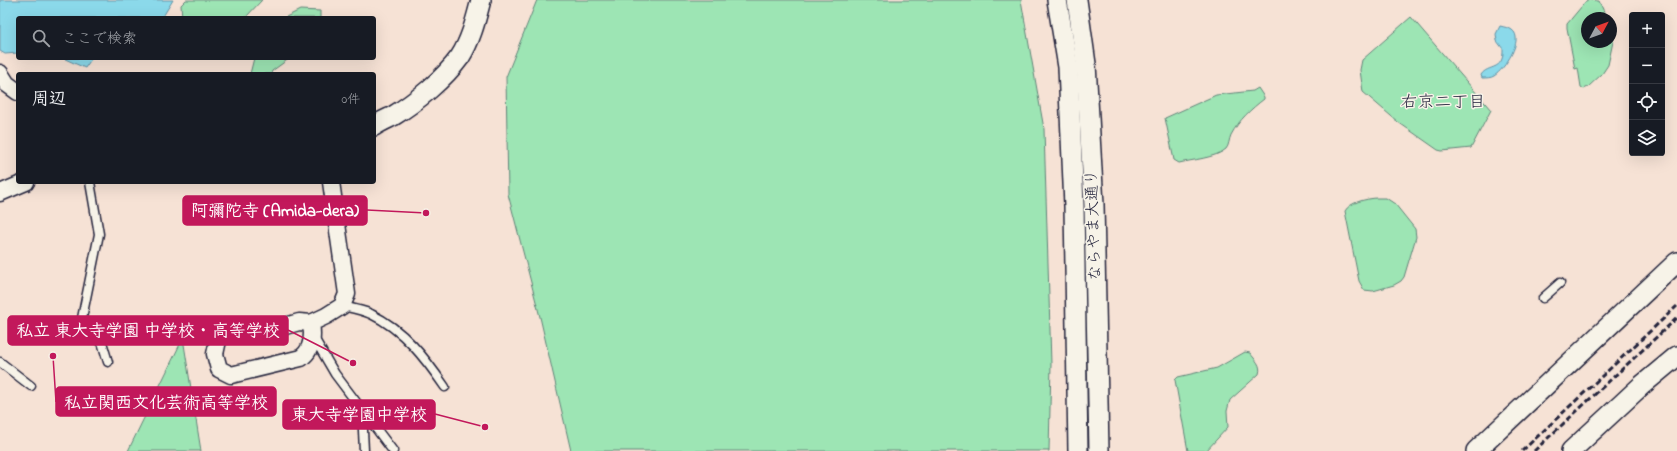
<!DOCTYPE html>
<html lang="ja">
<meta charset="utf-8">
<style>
:root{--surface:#171b24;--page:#242831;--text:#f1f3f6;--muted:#9ea1a6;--line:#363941}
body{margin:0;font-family:"Indie Flower","Klee One",sans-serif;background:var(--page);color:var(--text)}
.controls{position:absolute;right:12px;top:12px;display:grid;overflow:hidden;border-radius:4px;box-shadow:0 4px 16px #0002}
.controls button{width:36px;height:36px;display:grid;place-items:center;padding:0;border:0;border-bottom:1px solid var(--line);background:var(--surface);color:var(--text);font:20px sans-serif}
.compass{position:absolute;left:1581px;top:12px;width:36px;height:36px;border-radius:50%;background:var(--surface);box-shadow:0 4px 16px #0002;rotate:49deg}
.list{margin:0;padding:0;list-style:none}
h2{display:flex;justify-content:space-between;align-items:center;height:52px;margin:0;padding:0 16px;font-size:17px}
h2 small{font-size:13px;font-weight:400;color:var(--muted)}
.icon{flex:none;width:22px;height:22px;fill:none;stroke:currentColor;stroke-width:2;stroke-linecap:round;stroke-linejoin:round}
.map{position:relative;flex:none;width:1677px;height:451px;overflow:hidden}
.search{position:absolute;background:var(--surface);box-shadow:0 4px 16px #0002;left:16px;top:16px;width:360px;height:44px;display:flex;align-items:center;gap:10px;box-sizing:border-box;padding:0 14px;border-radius:4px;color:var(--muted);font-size:15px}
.panel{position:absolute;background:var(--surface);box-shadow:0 4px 16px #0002;left:16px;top:72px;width:360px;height:112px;border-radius:4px}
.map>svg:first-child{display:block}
.green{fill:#9de5b4;stroke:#608478}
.water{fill:#8bd9ea;stroke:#6190a4}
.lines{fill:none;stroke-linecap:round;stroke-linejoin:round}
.service-casing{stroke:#22223b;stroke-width:11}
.minor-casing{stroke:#22223b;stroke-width:19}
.tertiary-casing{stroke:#22223b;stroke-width:22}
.service{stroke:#f7f3e8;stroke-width:8}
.minor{stroke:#f7f3e8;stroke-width:16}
.tertiary{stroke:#f7f3e8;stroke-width:19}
.rail{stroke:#22223b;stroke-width:3;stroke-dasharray:6 3;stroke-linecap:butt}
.labels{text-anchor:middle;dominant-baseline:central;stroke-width:3;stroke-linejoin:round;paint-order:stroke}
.street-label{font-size:16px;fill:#22223b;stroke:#f7f3e8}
.neighbourhood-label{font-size:17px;fill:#22223b;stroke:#f7f3e8}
.leader{fill:none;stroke:#c2185b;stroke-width:1.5}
.callout-dot{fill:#c2185b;stroke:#f7f3e8;stroke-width:1.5}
.callout{fill:#c2185b;stroke:#c2185b;stroke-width:1.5}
.callout-label{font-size:17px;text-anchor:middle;font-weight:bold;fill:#fff}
</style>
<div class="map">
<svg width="1677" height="451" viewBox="0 0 1677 451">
<rect width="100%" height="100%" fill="#f6e2d5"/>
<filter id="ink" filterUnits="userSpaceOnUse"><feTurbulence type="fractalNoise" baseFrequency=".025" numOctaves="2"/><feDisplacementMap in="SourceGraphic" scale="8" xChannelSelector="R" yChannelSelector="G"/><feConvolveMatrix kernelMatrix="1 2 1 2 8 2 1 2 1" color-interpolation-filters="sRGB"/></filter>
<g filter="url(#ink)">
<!-- green -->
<g class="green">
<path d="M 186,0 L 262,0 L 245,18 L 182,18 L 181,5 Z"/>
<path d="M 537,0 L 1021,0 L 1044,129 L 1051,364 L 1049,451 L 571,451 L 540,317 L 508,194 L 506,77 Z"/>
<path d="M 1587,0 L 1599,1 L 1607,18 L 1587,18 L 1587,42 L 1611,42 L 1611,26 L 1614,37 L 1608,65 L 1602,74 L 1588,87 L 1584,89 L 1581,87 L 1578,68 L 1575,69 L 1567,28 L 1567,24 Z"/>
<path d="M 300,10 L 320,11 L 320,18 L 284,18 Z"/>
<path d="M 1411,17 L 1491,110 L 1471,148 L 1442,151 L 1438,150 L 1398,122 L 1363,92 L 1360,70 L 1362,60 Z"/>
<path d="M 254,58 L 290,58 L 272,71 L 271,74 L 250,74 Z"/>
<path d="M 1258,88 L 1264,97 L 1264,99 C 1251,109 1239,120 1231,135 C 1229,139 1229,146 1226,149 C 1216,158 1191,160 1179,163 L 1174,160 L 1165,118 L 1216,95 L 1253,91 Z"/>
<path d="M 1376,198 L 1386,198 L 1395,204 L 1415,229 L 1416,237 L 1404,277 L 1401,281 L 1394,285 L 1373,291 L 1364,290 L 1359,281 L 1345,211 C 1350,202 1366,199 1376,198 Z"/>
<path d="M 183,338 L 201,451 L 128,451 Z"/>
<path d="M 1245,352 L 1250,353 C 1255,360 1262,365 1259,374 L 1230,400 L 1227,411 L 1228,427 L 1206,451 L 1188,451 L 1175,380 L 1178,377 L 1217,368 Z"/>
</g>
<!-- water -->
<g class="water">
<path d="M 0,0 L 173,0 L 162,18 L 18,18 L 18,53 L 5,54 L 0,51 Z"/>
<path d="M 1500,26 C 1504,27 1510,28 1512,30 C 1525,39 1504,70 1494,76 C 1491,78 1486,78 1482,78 L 1481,75 C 1488,64 1504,72 1503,49 L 1497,41 L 1496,34 Z"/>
<path d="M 63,58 L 92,58 L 85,68 Z"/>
</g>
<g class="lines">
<!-- service casing -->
<g class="service-casing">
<g id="service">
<path d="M 90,182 L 99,234 L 80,328 L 102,342 L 108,362"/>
<path d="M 1543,298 L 1560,283"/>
<path d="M 342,306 C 351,308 362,310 371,314 C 404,330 425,358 445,387"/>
<path d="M 314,338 L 335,374 L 393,451"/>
<path d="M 0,362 L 31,386"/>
<path d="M 362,410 L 364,451"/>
</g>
</g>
<!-- minor casing -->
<g class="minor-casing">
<g id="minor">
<path d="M 0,73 L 7,84 L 18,92"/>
<path d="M 0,193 L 26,182"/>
<path d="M 311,323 C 313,335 313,350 301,358 L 231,375 L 219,369 L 215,354 L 219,336 L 282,327 L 299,322 L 311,323 L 326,316 L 342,306 L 347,294 L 331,182"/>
</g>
</g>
<!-- tertiary casing -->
<g class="tertiary-casing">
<g id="tertiary">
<path d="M 1057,0 L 1068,67 L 1074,206 L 1078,451"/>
<path d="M 1077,0 L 1086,64 L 1094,205 L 1099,451"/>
<path d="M 374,126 C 380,122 387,119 393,116 C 416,102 444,79 460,57 C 471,40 476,19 481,0"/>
<path d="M 1476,451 L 1677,262"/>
<path d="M 1571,451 L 1641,386 L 1677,356"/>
</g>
</g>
<!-- service -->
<use href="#service" class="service"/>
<!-- minor -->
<use href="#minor" class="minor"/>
<!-- tertiary -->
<use href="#tertiary" class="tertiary"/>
<!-- rail -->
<g class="rail">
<path d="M 1522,451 L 1677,306"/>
<path d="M 1534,451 L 1677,318"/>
</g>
</g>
</g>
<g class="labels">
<!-- street labels -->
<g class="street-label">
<text transform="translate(1094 225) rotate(-92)">ならやま大通り</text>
</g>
<!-- neighbourhood labels -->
<g class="neighbourhood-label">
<text x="1443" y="102">右京二丁目</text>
</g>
</g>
<!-- callouts -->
<path class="leader" d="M426 213L367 210M353 363L288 330M53 356L56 402M485 427L435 414"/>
<g class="callout-dot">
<circle cx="426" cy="213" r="4"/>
<circle cx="353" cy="363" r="4"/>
<circle cx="53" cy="356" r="4"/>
<circle cx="485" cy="427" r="4"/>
</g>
<g class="callout">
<rect x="183" y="196" width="184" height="29" rx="4"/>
<rect x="8" y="316" width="280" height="29" rx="4"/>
<rect x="56" y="387" width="220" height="29" rx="4"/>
<rect x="283" y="400" width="152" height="29" rx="4"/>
</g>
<g class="callout-label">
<text x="275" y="216">阿彌陀寺 (Amida-dera)</text>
<text x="148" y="336">私立 東大寺学園 中学校・高等学校</text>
<text x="166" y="408">私立関西文化芸術高等学校</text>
<text x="359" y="420">東大寺学園中学校</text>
</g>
</svg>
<div class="controls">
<button>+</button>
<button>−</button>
<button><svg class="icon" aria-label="locate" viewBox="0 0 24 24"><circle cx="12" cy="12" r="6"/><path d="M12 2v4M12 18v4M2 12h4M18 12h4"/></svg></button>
<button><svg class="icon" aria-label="layers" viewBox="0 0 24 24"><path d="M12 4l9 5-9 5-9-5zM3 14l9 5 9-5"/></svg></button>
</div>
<svg class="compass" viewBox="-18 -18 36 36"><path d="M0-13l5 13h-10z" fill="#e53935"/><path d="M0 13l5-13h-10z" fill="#9ea1a6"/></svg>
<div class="search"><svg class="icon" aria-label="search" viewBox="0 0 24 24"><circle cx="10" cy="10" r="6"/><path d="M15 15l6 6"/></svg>ここで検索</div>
<section class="panel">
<h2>周辺<small>0件</small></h2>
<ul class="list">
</ul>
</section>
</div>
